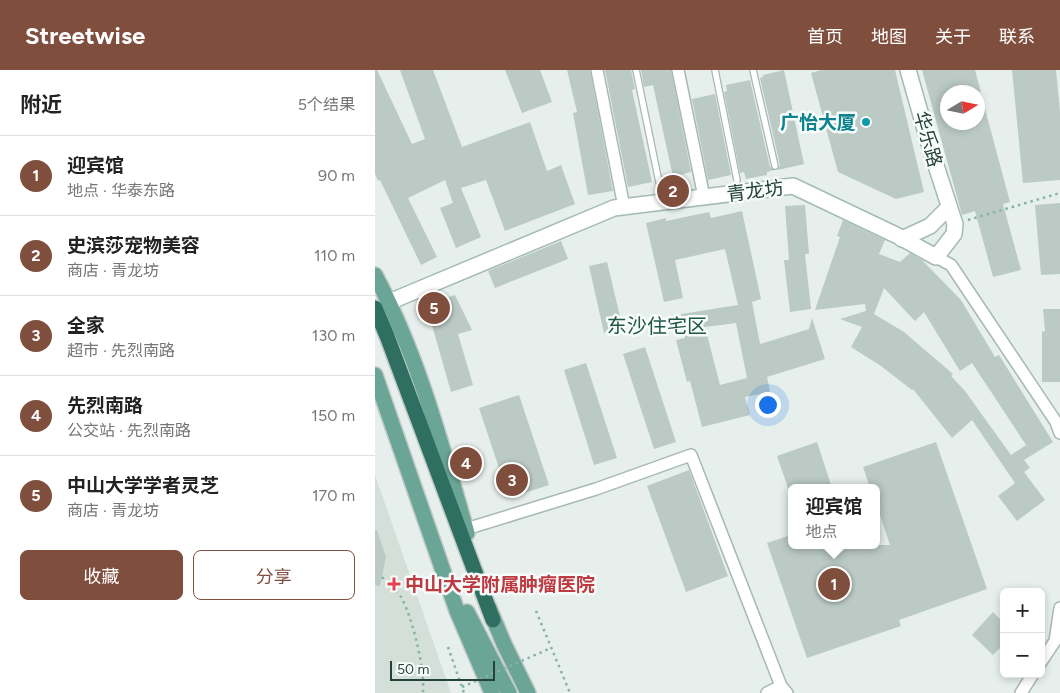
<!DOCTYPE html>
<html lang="zh">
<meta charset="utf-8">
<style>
:root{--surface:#fff;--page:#f2f2f2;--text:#222;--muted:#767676;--line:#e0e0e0;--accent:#804e3d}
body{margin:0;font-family:Figtree,"Noto Sans SC",sans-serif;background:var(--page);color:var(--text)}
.controls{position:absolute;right:15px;bottom:15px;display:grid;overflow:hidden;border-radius:8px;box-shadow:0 2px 8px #0003}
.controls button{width:45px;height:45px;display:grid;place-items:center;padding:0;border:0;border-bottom:1px solid var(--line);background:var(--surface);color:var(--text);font:25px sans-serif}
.compass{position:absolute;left:565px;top:15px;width:45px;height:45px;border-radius:50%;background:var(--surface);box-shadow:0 2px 8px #0003;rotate:80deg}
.scale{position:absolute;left:15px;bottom:12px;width:105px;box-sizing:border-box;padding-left:5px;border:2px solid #24423a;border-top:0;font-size:14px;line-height:18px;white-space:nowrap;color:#24423a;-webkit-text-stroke:4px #f7fbf9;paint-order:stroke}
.you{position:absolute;left:392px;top:334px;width:18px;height:18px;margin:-12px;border:4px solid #fff;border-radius:50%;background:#1a73e8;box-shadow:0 0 0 8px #1a73e833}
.badge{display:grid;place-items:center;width:32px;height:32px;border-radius:50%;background:var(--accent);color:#fff;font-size:16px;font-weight:700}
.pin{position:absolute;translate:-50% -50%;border:2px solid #fff;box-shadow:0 1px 5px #0006}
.popup{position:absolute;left:413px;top:414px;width:92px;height:65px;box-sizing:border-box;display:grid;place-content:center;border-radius:8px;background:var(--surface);filter:drop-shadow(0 1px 4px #0005);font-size:16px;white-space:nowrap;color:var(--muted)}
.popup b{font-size:19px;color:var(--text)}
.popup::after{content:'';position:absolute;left:50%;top:100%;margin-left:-10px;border:10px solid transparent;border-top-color:var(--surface)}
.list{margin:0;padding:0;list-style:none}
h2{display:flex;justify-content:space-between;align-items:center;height:65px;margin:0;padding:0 20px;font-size:21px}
h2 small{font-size:16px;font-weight:400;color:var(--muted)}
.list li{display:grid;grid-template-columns:32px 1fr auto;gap:15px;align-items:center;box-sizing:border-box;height:80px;padding:0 20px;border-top:1px solid var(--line)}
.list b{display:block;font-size:19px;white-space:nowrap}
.list p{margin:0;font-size:16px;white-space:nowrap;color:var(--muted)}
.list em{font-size:16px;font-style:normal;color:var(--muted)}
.actions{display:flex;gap:10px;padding:15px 20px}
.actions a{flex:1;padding:11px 0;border:1px solid var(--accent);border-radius:8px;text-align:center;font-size:18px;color:var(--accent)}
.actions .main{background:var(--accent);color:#fff}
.map{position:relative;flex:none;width:685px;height:623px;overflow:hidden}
header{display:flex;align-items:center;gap:30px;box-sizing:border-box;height:70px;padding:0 25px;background:var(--accent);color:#fff}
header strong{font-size:24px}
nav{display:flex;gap:28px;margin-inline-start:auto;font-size:18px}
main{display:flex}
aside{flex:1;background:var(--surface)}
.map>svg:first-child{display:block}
.built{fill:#d4dfda}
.building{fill:#bbcac4;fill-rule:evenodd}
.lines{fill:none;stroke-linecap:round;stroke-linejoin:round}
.lane-casing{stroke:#a8b8b2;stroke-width:8}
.street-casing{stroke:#a8b8b2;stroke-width:14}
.secondary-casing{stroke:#a4bbb3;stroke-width:18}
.primary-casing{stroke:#c2cac8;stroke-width:18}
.highway-casing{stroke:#c2cac8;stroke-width:18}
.path{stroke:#86b3a5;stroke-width:2.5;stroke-dasharray:2.5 4;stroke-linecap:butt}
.lane{stroke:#fff;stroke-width:5.5}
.street{stroke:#fff;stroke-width:11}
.secondary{stroke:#fff;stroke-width:15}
.primary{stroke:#6aa596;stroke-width:15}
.highway{stroke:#2f6f62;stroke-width:15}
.path-bridge{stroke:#86b3a5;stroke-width:2.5;stroke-dasharray:2.5 4;stroke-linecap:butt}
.culture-dot{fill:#0f9aa8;stroke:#f7fbf9;stroke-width:2}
.health-dot{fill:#e0444e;stroke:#f7fbf9;stroke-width:2}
.labels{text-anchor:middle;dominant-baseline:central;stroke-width:5;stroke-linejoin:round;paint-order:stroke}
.culture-label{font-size:19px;font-weight:bold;fill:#0d838f;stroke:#f7fbf9;text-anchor:end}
.street-label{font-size:19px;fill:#24423a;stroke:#f7fbf9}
.health-label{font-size:19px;font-weight:bold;fill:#be3a42;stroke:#f7fbf9;text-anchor:start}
.neighbourhood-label{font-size:20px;fill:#1f5548;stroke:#f7fbf9}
</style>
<header>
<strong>Streetwise</strong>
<nav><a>首页</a><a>地图</a><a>关于</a><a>联系</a></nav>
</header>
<main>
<aside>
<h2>附近<small>5个结果</small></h2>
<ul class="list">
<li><span class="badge">1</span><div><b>迎宾馆</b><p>地点 · 华泰东路</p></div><em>90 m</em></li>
<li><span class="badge">2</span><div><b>史滨莎宠物美容</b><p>商店 · 青龙坊</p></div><em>110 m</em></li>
<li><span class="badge">3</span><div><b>全家</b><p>超市 · 先烈南路</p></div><em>130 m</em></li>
<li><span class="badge">4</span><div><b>先烈南路</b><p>公交站 · 先烈南路</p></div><em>150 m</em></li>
<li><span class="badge">5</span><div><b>中山大学学者灵芝</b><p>商店 · 青龙坊</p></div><em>170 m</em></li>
</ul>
<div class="actions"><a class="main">收藏</a><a>分享</a></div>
</aside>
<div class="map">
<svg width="685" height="623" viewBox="0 0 685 623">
<rect width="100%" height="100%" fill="#e6efeb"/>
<!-- built -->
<path class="built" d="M 0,405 L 76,623 L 0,623 Z"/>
<!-- building -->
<g class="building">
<path d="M 0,0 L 2,0 L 37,74 L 50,69 L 25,0 L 58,0 L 87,77 L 155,52 L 172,101 L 186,95 L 200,134 L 130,161 L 111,110 L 86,118 L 106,167 L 81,178 L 65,138 L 78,133 L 70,110 L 33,128 L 62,187 L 46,195 L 5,110 L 3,111 L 0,104 Z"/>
<path d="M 130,0 L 165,0 L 177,32 L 147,43 Z"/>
<path d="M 192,0 L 215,0 L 238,121 L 213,125 L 198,43 L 202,42 Z"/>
<path d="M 230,0 L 256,0 L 260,19 L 257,20 L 277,112 L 253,117 Z"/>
<path d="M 266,0 L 296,0 L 316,102 L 298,107 L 278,15 L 269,17 Z"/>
<path d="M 409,0 L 429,94 L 403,100 L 405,95 L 385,8 L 388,7 L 388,5 Z"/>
<path d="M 446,0 L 520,0 L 549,122 L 521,129 L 463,102 L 436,3 Z"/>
<path d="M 547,0 L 600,0 L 606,22 L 572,22 L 572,52 L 602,52 L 602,25 L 606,24 L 635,132 L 628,134 L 646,200 L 618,207 L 600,141 L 587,145 Z"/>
<path d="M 637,0 L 681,0 L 685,41 L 685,110 L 648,113 Z"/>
<path d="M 375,10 L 395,97 L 399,100 L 392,102 L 392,105 L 371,109 L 369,102 L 365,103 L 349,22 L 352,21 L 351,15 Z"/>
<path d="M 340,24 L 356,105 L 333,110 L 317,29 Z"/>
<path d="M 685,133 L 685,204 L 666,205 L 660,135 Z"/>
<path d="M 430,135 L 434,184 L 430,184 L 436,239 L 415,242 L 409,190 L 414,190 L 410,136 Z"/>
<path d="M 367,141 L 386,229 L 377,232 L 385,274 L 434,259 L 437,248 L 450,289 L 392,307 L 395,322 L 370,327 L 375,345 L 327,357 L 315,311 L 312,312 L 301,270 L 310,268 L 306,244 L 363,235 L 350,179 L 300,190 L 308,228 L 289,232 L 271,153 L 291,148 L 291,151 L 334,142 L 336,148 ZM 361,253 L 372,308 L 345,315 L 330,257 Z"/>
<path d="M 468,150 L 510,170 L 504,184 L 525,192 L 535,183 L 547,190 L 586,230 L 620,287 L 624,285 L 678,372 L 649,390 L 655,398 L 649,402 L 670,430 L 642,451 L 623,426 L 640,413 L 597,350 L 577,368 L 538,319 L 537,320 L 506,296 L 476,277 L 487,257 L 465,249 L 491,241 L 490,234 L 440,240 L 465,167 L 462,166 ZM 509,218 L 540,251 L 549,242 L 585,301 L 597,293 L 651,375 L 636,385 L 590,321 L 576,306 L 578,304 L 529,262 L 499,244 Z"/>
<path d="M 186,171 L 193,189 L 120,218 L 113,201 Z"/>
<path d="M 232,192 L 248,259 L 229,263 L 214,196 Z"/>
<path d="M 80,225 L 97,260 L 83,264 L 98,315 L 76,322 L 51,234 Z"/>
<path d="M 668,239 L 685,239 L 685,312 L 667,312 L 667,262 L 670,261 Z"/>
<path d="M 270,277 L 301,372 L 279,379 L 248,284 Z"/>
<path d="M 211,293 L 242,388 L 219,395 L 189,300 Z"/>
<path d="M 144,325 L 174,415 L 134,428 L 104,338 Z"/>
<path d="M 442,372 L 457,418 L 413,418 L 402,386 Z"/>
<path d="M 561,372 L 612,519 L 524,550 L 526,556 L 432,588 L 392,473 L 416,465 L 416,475 L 515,475 L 502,436 L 502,418 L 495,418 L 488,397 Z"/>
<path d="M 314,400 L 353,506 L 311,522 L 272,416 Z"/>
<path d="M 0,460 L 2,460 L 11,487 L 5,516 L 0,515 Z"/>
<path d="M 618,542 L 629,553 L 629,574 L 618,585 L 597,565 Z"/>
</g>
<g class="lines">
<!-- lane casing -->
<g class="lane-casing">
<g id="lane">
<path d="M 261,0 L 284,112"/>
<path d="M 340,0 L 362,110"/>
<path d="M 378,0 L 400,96"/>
</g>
</g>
<!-- street casing -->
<g class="street-casing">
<g id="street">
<path d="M 222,0 L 249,137"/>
<path d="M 303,0 L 329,127"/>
<path d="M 561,187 L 576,195 L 681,352 L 685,363"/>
<path d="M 91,459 L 221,419 L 316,385 L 406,616 L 412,623"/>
<path d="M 666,592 L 680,571 L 685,538"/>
<path d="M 392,623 L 406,616"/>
<path d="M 646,623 L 658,604"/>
</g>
</g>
<!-- secondary casing -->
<g class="secondary-casing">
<g id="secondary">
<path d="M 527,169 L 555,156 L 574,137"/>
<path d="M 14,232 L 239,138 L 418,116 L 523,166 L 561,187 L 579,164 L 580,154 L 555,77 L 533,0"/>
</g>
</g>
<!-- primary casing -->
<g class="primary-casing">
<g id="primary">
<path d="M 0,205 C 43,285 67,376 92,463"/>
<path d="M 0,305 L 82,541 L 117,623"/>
<path d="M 114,538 L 129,574 L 153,623"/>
<path d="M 92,542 L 134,623"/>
</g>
</g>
<!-- highway casing -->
<g class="highway-casing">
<path id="highway" d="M 0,238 L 12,266 L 118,550"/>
</g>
<!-- path -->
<g class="path">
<path d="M 593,150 L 685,123"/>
<path d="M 7,507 C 13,514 21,520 26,527 C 38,548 50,600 48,623"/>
<path d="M 161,541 L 195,623"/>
<path d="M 73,577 L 89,623"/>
</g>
<!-- lane -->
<use href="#lane" class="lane"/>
<!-- street -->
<use href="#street" class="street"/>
<!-- secondary -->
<use href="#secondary" class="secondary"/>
<!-- primary -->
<use href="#primary" class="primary"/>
<!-- highway -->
<use href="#highway" class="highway"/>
<!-- path-bridge -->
<path class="path-bridge" d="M 87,617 L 176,578"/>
</g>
<!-- markers -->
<circle class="culture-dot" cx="491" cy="52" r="5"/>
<path class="health-dot" d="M16.5 506.5h5v5h5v5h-5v5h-5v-5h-5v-5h5z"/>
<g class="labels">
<!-- culture labels -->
<g class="culture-label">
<text x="481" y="52">广怡大厦</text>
</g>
<!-- street labels -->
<g class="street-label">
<text transform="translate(553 69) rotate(74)">华乐路</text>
<text transform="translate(380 121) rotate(-7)">青龙坊</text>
</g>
<!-- health labels -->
<g class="health-label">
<text x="30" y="514">中山大学附属肿瘤医院</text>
</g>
<!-- neighbourhood labels -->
<g class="neighbourhood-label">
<text x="282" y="256">东沙住宅区</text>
</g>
</g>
</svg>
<div class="controls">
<button>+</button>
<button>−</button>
</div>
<svg class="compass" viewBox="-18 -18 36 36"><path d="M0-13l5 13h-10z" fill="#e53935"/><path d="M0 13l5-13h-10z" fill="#767676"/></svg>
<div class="scale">50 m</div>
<div class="you"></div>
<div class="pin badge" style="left:459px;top:514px">1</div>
<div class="popup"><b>迎宾馆</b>地点</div>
<div class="pin badge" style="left:298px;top:121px">2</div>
<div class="pin badge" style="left:137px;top:410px">3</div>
<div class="pin badge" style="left:91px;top:393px">4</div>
<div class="pin badge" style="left:59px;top:238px">5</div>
</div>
</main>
